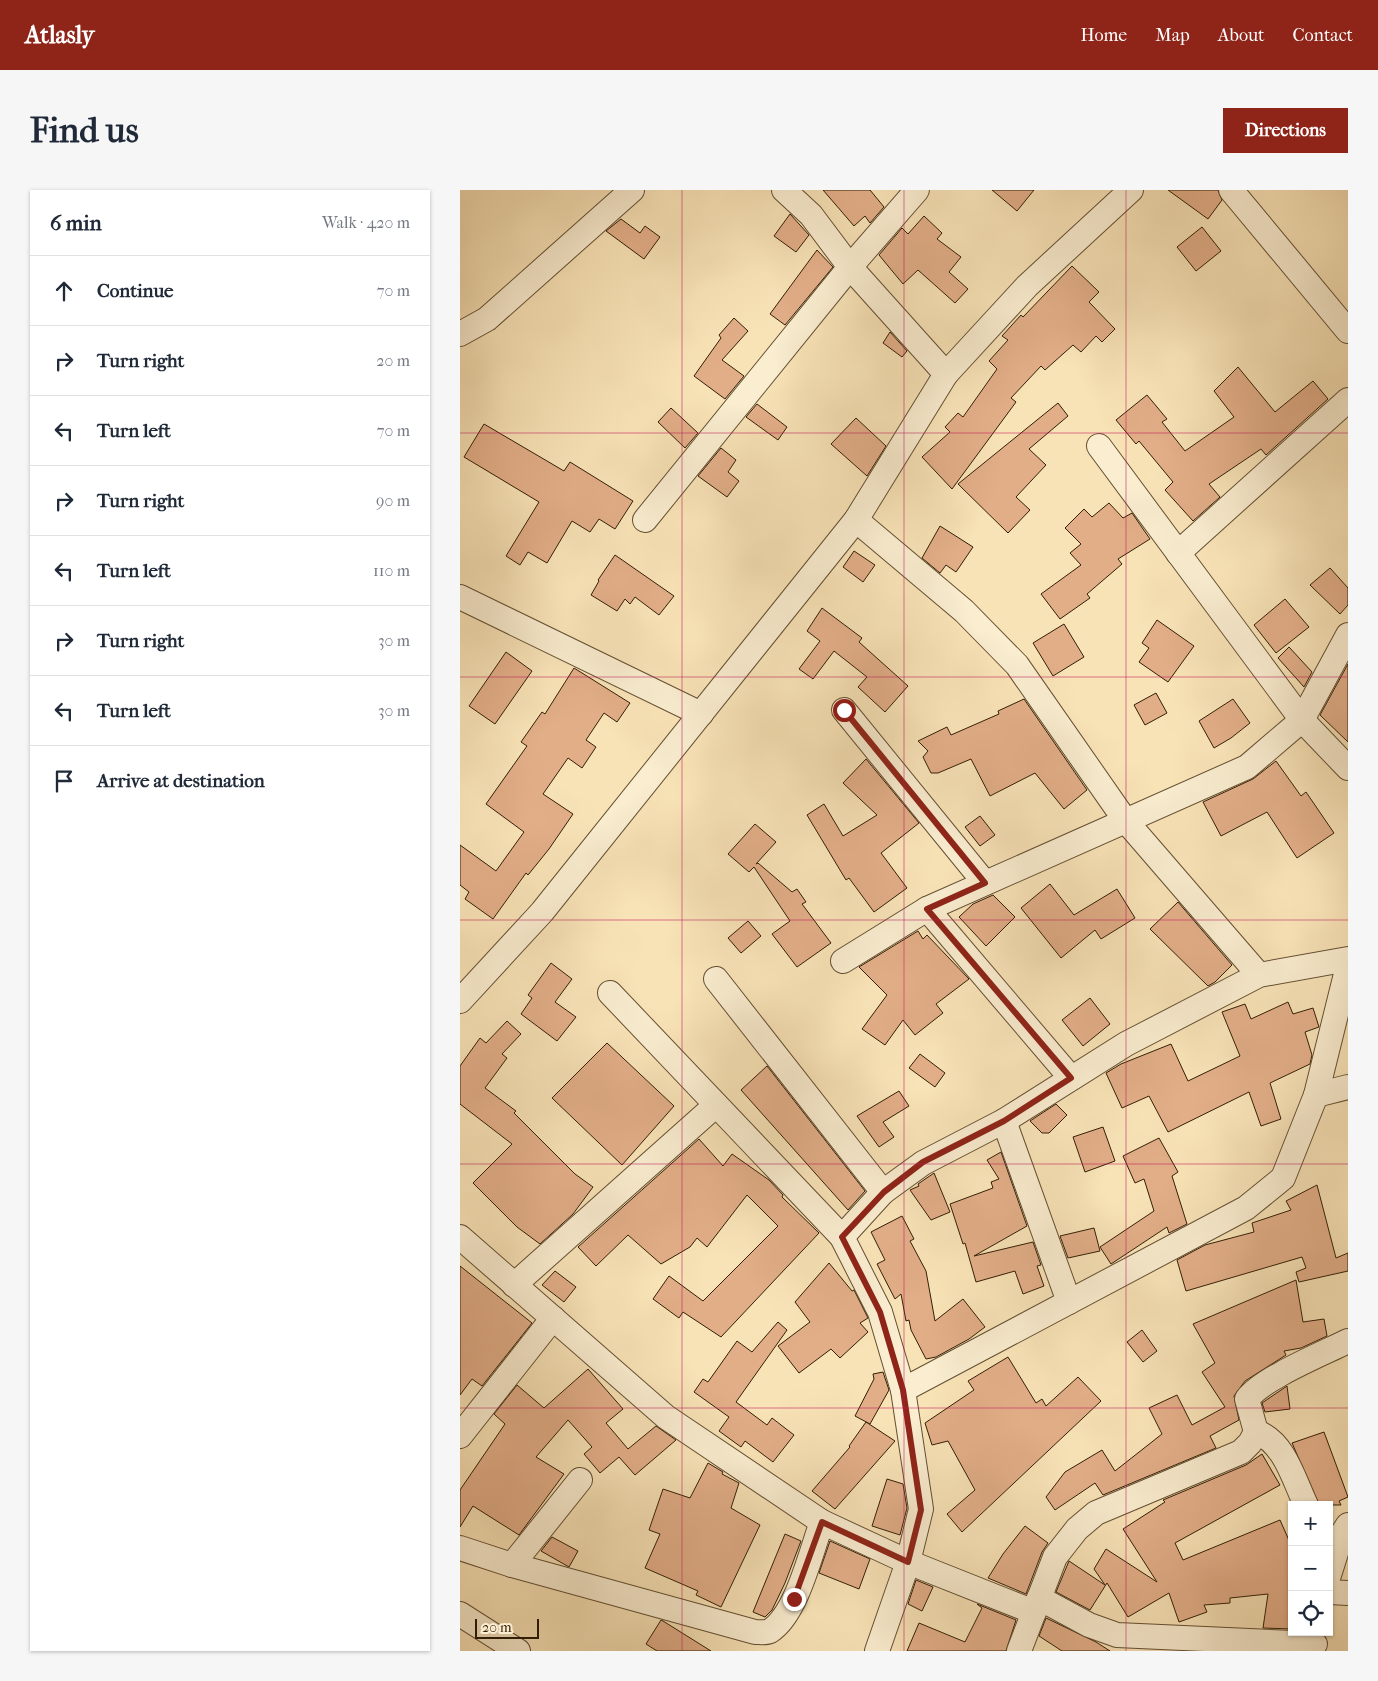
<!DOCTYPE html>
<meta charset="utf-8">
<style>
:root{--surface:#fff;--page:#f6f6f7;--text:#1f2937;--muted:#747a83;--line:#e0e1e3;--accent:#8f2418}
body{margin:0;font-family:"IM FELL French Canon",serif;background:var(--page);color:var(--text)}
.controls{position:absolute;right:15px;bottom:15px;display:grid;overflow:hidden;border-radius:0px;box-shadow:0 1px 4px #0004}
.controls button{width:45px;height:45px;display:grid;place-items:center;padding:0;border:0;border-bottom:1px solid var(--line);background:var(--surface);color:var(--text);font:25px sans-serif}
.scale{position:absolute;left:15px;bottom:12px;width:64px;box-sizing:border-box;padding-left:5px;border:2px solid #331e05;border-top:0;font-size:14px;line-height:18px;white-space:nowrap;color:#331e05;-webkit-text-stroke:4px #faedd0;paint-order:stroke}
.stop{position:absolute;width:15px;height:15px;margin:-11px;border:4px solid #8f2418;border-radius:50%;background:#fff}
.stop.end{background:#8f2418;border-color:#fff;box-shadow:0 1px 5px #0008}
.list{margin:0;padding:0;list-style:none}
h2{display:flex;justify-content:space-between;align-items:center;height:65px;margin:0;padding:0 20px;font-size:21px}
h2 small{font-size:16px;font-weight:400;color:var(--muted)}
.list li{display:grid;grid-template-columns:32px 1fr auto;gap:15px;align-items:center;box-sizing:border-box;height:70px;padding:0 20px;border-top:1px solid var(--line)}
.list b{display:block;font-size:19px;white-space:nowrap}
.list em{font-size:16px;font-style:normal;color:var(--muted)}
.icon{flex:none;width:28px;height:28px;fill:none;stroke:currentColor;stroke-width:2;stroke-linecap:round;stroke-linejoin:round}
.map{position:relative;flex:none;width:888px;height:1461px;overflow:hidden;border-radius:0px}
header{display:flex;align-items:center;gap:30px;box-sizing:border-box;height:70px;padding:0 25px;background:var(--accent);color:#fff}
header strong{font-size:24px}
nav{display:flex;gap:28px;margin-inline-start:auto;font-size:18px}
.intro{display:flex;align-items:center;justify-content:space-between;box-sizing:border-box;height:120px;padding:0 30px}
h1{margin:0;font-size:35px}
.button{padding:12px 22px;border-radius:0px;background:var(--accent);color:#fff;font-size:18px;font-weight:700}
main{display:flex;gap:30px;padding:0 30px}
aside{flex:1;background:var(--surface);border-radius:0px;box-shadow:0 1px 4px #0004}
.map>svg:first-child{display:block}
.building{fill:#e2ae88;stroke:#331e05}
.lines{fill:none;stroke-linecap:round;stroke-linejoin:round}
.minor-casing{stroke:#644f32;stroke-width:26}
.minor{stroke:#faedd0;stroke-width:24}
.route{stroke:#8f2418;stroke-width:6}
.grid{fill:none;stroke:#c2185b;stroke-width:1;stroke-opacity:0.55}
</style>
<header>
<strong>Atlasly</strong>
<nav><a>Home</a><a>Map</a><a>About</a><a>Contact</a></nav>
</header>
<div class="intro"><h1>Find us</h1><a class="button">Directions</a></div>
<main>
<aside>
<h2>6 min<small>Walk · 420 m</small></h2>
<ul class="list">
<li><svg class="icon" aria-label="ahead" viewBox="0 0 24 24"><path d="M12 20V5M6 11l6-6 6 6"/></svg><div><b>Continue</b></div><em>70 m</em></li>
<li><svg class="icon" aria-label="right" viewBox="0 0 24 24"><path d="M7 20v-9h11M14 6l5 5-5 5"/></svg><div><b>Turn right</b></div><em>20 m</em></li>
<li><svg class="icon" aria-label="left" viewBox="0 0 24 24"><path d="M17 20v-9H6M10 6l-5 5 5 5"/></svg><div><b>Turn left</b></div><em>70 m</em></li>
<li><svg class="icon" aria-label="right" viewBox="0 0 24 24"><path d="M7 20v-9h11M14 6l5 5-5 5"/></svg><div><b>Turn right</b></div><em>90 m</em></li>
<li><svg class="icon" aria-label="left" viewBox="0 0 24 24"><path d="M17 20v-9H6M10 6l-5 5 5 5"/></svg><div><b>Turn left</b></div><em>110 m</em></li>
<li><svg class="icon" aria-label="right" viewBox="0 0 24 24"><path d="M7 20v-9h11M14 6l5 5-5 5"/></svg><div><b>Turn right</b></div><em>30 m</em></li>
<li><svg class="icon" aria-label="left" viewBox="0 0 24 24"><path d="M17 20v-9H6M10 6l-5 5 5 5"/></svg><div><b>Turn left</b></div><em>30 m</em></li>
<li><svg class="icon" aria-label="arrive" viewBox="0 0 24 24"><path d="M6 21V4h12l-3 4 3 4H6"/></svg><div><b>Arrive at destination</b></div></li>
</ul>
</aside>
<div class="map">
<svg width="888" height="1461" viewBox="0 0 888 1461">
<rect width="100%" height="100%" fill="#f8e3b7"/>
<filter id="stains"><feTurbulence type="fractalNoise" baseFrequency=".004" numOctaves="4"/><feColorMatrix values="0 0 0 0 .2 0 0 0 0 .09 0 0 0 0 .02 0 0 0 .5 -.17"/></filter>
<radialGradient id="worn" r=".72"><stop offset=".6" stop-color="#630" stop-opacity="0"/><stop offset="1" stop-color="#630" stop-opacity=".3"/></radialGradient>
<!-- building -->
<g class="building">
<path d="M 363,0 L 410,0 L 424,17 L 410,33 L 405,26 L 394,36 Z"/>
<path d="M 532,0 L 574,0 L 557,21 Z"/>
<path d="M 708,0 L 758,0 L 762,10 L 748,29 Z"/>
<path d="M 330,24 L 349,45 L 336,62 L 314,46 Z"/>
<path d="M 464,26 L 482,43 L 477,49 L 501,67 L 489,82 L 508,99 L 495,113 L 458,80 L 443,94 L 419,65 L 442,38 L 448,44 Z"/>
<path d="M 161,29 L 180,43 L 185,36 L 200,47 L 184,69 L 146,41 Z"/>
<path d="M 742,37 L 761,61 L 736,81 L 717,57 Z"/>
<path d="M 357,60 L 373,77 L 325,135 L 310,124 Z"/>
<path d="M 612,76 L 639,102 L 629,112 L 655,139 L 642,152 L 636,146 L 621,162 L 613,155 L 585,180 L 581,176 L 551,208 L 556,212 L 492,299 L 462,267 L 490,242 L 485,237 L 498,223 L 503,227 L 537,179 L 529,171 L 548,150 L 542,146 L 561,125 L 563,127 Z"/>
<path d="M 274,128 L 288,141 L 262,170 L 284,186 L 265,209 L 234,186 L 261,148 L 259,145 Z"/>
<path d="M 430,142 L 447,161 L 442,167 L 423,153 Z"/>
<path d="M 778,177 L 815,222 L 853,191 L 868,209 L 806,265 L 801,259 L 749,294 L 760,307 L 733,331 L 705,300 L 713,292 L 679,251 L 676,254 L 656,230 L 687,205 L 707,229 L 702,232 L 725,261 L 774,227 L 754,201 Z"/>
<path d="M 598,213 L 608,226 L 569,259 L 586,275 L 556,307 L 570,320 L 548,343 L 498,294 Z"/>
<path d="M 297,214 L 327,237 L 318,250 L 286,227 Z"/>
<path d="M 211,218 L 238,243 L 225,258 L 198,232 Z"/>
<path d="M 396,228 L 426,256 L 407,286 L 371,254 Z"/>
<path d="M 24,234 L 104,281 L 110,272 L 173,311 L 155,339 L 139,329 L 130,342 L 112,331 L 87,373 L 68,362 L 60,375 L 46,366 L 79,312 L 4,267 Z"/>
<path d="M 261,258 L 276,270 L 268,282 L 279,291 L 267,307 L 238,286 Z"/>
<path d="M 649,313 L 663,328 L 672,323 L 690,349 L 658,369 L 662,374 L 627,404 L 630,408 L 600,429 L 581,404 L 621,375 L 610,363 L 621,354 L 605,338 L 624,319 L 632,327 Z"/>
<path d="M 480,336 L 513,357 L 496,382 L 486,375 L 480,383 L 462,368 Z"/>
<path d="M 394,361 L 415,375 L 403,392 L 383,377 Z"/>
<path d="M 155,365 L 214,406 L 199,425 L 175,407 L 170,414 L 165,409 L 157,421 L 131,405 L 139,391 L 138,390 Z"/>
<path d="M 870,378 L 888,398 L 888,415 L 880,424 L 850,395 Z"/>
<path d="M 825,409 L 849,437 L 816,463 L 794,435 Z"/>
<path d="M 362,418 L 402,448 L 399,452 L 448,496 L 425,522 L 398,497 L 407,487 L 374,461 L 353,489 L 339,479 L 360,451 L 347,441 Z"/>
<path d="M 697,430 L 734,456 L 708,492 L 679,472 L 689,458 L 682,453 Z"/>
<path d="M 604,434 L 624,467 L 593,486 L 573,453 Z"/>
<path d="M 829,457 L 852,482 L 844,497 L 818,468 Z"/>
<path d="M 46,462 L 72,481 L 35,534 L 9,516 Z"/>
<path d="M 888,474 L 888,552 L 860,525 Z"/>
<path d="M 114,478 L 170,513 L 157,532 L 144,523 L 126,550 L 136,557 L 122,578 L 108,568 L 83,604 L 113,624 L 89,659 L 68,685 L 66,683 L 33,729 L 5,709 L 9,702 L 0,695 L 0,655 L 36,681 L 64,642 L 26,614 L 67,556 L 61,552 L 82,522 L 85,524 Z"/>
<path d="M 696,503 L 707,523 L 685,535 L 674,515 Z"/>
<path d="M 564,509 L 627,600 L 604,619 L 575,583 L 530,606 L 511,569 L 478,583 L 471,583 L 463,567 L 468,561 L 458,551 L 487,537 L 491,545 L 539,524 L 538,521 Z"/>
<path d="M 773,509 L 790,533 L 771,548 L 754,558 L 739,531 Z"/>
<path d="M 406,569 L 459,633 L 421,663 L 447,698 L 414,722 L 389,688 L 386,690 L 347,625 L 364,614 L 383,646 L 417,625 L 383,593 Z"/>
<path d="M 816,571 L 841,606 L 846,602 L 874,643 L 837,668 L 807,622 L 761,646 L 743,612 L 793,589 Z"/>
<path d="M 520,626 L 535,645 L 520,656 L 505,637 Z"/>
<path d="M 295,634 L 316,652 L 296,674 L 298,673 L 332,702 L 337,699 L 346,712 L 342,714 L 371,753 L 337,777 L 312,744 L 330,731 L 294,677 L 289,682 L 268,664 Z"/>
<path d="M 590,694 L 614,725 L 657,699 L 675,728 L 641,749 L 635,740 L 601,768 L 561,718 Z"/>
<path d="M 533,705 L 555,727 L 526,756 L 499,727 L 513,714 Z"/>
<path d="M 718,712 L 772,775 L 755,792 L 748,796 L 690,739 Z"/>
<path d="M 288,731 L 301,746 L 281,763 L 268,748 Z"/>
<path d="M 458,741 L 463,749 L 467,745 L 509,789 L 476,814 L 483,823 L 455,845 L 443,830 L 425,855 L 402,839 L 427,805 L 399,777 Z"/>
<path d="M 91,773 L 112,789 L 95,812 L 116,827 L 97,851 L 61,824 L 72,808 L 68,805 Z"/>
<path d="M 630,808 L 650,834 L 623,856 L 602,830 Z"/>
<path d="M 828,812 L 833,824 L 853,818 L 859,837 L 845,842 L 852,865 L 850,874 L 810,893 L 821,929 L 801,936 L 789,902 L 708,942 L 689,906 L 662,918 L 646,883 L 661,874 L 711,854 L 728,891 L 780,866 L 762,822 L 785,814 L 791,829 Z"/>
<path d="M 47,831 L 61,844 L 42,864 L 47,868 L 25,898 L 56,921 L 54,923 L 115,984 L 133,997 L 113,1024 L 80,1054 L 57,1037 L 13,993 L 52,954 L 0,914 L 0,876 L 20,848 L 26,853 Z"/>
<path d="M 147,853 L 214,916 L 162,975 L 92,908 Z"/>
<path d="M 460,864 L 485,883 L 475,897 L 449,878 Z"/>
<path d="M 307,876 L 405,1001 L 388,1020 L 281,900 Z"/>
<path d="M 439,901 L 449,916 L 423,932 L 434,947 L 419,957 L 397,926 Z"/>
<path d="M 596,914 L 607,925 L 589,943 L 582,943 L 570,931 Z"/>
<path d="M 643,937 L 655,971 L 625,982 L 613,947 Z"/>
<path d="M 699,948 L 718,982 L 712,986 L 727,1034 L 709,1043 L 707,1037 L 651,1074 L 640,1057 L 694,1021 L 684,989 L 675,993 L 663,966 Z"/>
<path d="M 239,949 L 263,976 L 272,964 L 309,990 L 323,1005 L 322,1007 L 359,1043 L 261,1147 L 223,1122 L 219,1128 L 193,1109 L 209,1086 L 243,1111 L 318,1036 L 287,1005 L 247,1057 L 237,1048 L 230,1057 L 201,1074 L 168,1045 L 136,1076 L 118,1057 Z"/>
<path d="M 541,962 L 567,1036 L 514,1066 L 573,1052 L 581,1075 L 577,1076 L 584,1096 L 563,1104 L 555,1081 L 516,1092 L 505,1053 L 503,1054 L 490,1014 L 533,998 L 531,992 L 539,989 L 527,970 Z"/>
<path d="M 474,983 L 490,1022 L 471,1030 L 450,1000 L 459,996 L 458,994 Z"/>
<path d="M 857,995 L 876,1068 L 888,1063 L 888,1081 L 839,1092 L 836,1082 L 846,1078 L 842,1067 L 726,1101 L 717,1070 L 745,1055 L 794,1042 L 792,1033 L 831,1020 L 826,1011 Z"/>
<path d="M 442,1026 L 454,1049 L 450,1051 L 466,1081 L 475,1131 L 503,1109 L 525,1137 L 509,1149 L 476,1167 L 466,1169 L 451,1140 L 449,1130 L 446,1131 L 441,1104 L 435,1109 L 417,1074 L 425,1070 L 411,1042 Z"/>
<path d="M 634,1038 L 640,1061 L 608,1068 L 600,1046 Z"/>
<path d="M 369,1073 L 392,1101 L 394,1100 L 408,1128 L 400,1133 L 408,1142 L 380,1168 L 371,1159 L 339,1183 L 318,1156 L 350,1132 L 335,1112 Z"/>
<path d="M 0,1076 L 72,1133 L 22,1196 L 12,1189 L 0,1205 Z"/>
<path d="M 95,1081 L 116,1097 L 104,1112 L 82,1095 Z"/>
<path d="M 836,1090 L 843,1132 L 864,1129 L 867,1146 L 841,1158 L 824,1161 L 826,1165 L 785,1191 L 774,1206 L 779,1230 L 750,1246 L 756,1258 L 643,1305 L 635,1293 L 595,1320 L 586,1307 L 605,1282 L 642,1260 L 655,1281 L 702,1244 L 689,1218 L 717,1205 L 732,1235 L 765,1217 L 742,1182 L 755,1173 L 733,1134 Z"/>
<path d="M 318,1132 L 327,1140 L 276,1212 L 307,1235 L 312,1228 L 334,1245 L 313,1272 L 285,1251 L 281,1257 L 259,1241 L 269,1227 L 234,1202 L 243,1189 L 248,1192 L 277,1151 L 292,1162 Z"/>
<path d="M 682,1140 L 697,1161 L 683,1172 L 667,1152 Z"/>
<path d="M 548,1167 L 576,1213 L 582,1209 L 586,1216 L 618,1187 L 641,1211 L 502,1342 L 487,1324 L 515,1300 L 488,1251 L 472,1255 L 465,1233 L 514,1200 L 508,1191 Z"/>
<path d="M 128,1179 L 163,1219 L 146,1233 L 168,1259 L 196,1236 L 216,1250 L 175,1285 L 159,1267 L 140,1283 L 124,1264 L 132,1257 L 108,1230 L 76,1267 L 104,1284 L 59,1345 L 13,1316 L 0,1337 L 0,1300 L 45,1234 L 34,1224 L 57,1195 L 84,1218 Z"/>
<path d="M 423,1182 L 429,1200 L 410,1234 L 395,1226 L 414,1189 L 413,1184 Z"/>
<path d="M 827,1196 L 830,1219 L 805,1222 L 802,1213 Z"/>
<path d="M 406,1232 L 435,1251 L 375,1319 L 352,1301 L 390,1257 L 389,1256 Z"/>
<path d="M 864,1242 L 888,1307 L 879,1311 L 881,1315 L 859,1315 L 832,1253 Z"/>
<path d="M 802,1264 L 820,1295 L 715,1353 L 723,1370 L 820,1330 L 832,1357 L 832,1439 L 803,1438 L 808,1404 L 770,1408 L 770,1413 L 744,1415 L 747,1422 L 719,1432 L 709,1403 L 668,1427 L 647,1393 L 630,1420 L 596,1402 L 609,1371 L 645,1395 L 634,1379 L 646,1359 L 697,1392 L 663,1339 L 705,1312 L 703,1310 L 786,1275 Z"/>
<path d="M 248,1273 L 263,1282 L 262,1284 L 279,1293 L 271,1318 L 300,1335 L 261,1417 L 236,1405 L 238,1401 L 185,1378 L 200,1344 L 189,1340 L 203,1299 L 230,1308 Z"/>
<path d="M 427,1289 L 443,1294 L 447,1318 L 440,1345 L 412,1336 Z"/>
<path d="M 565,1336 L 588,1353 L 582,1362 L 566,1404 L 528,1388 L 543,1364 Z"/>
<path d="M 325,1344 L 341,1351 L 325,1393 L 312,1420 L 305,1427 L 293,1422 Z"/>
<path d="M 92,1347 L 118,1361 L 109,1377 L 81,1361 Z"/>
<path d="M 370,1351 L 410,1369 L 399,1399 L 359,1383 Z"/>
<path d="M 456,1390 L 473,1397 L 462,1421 L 448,1414 Z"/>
<path d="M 517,1414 L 556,1430 L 546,1461 L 447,1461 L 459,1433 L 505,1452 L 522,1418 Z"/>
<path d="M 586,1428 L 636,1452 L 650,1461 L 602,1461 L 579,1446 Z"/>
<path d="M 201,1430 L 203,1431 L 251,1461 L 197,1461 L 186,1454 Z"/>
</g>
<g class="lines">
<!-- minor casing -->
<g class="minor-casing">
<g id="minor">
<path d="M 324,0 L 351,25 L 390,77 L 486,184"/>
<path d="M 771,0 L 888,141"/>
<path d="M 0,144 L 27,129 L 172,0"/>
<path d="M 639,256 L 842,530 L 888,578"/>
<path d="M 185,330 L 390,77 L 457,0"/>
<path d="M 396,330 L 504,421 L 557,475 L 665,630 L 799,785"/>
<path d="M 718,363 L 888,210"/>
<path d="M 0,407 L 241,524"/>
<path d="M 384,520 L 525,693"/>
<path d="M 467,719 L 611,888"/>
<path d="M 383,771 L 467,719 L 787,577 L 842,530 L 888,445"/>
<path d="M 256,789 L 423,1002"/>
<path d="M 150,803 L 382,1047 L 420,1122 L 443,1200 L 461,1319 L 448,1372 L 417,1461"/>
<path d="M 0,811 L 82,722 L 396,330 L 486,184 L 567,96 L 671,0"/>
<path d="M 856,905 L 888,897"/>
<path d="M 544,931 L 609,1112"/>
<path d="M 0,1047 L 206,1227 L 362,1332 L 448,1372 L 574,1422"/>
<path d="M 382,1047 L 423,1002 L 463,973 L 544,931 L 666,854 L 799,785 L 888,769"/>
<path d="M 54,1095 L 256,915"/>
<path d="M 443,1200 L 786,1018 L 823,988 L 856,905 L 888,776"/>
<path d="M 796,1242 C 824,1251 834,1290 846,1315"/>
<path d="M 0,1246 L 93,1128"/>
<path d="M 0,1358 L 52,1375 L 295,1442 C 300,1442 306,1443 310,1441 C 337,1424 351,1361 362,1332"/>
<path d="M 52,1375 L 120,1290"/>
<path d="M 869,1385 L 882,1344 L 888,1335"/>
<path d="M 869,1402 L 888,1403"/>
<path d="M 579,1408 L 629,1435 L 657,1445 L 855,1454"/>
<path d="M 0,1424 L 58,1461"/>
<path d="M 559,1461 L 595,1367 L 617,1339 L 636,1323 L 781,1262 L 790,1253 L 796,1242 L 787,1209 C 803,1188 862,1164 888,1151"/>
</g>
</g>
<!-- minor -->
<use href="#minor" class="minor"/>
</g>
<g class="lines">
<!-- route -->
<path class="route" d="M 334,1409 L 362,1332 L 448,1372 L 461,1320 L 443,1200 L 420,1122 L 382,1047 L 424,1002 L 463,972 L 544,931 L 611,888 L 467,719 L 525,693 L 384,520"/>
</g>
<!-- grid -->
<path class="grid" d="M 222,0 L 222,1461M 444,0 L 444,1461M 666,0 L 666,1461M 0,243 L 888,243M 0,487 L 888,487M 0,730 L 888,730M 0,974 L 888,974M 0,1218 L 888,1218"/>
<rect width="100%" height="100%" filter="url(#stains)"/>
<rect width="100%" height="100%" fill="url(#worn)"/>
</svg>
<div class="controls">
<button>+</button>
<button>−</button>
<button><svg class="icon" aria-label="locate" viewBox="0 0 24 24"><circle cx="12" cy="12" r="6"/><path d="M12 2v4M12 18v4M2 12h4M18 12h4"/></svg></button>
</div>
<div class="scale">20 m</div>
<div class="stop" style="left:384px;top:520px"></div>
<div class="stop end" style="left:334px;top:1409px"></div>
</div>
</main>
